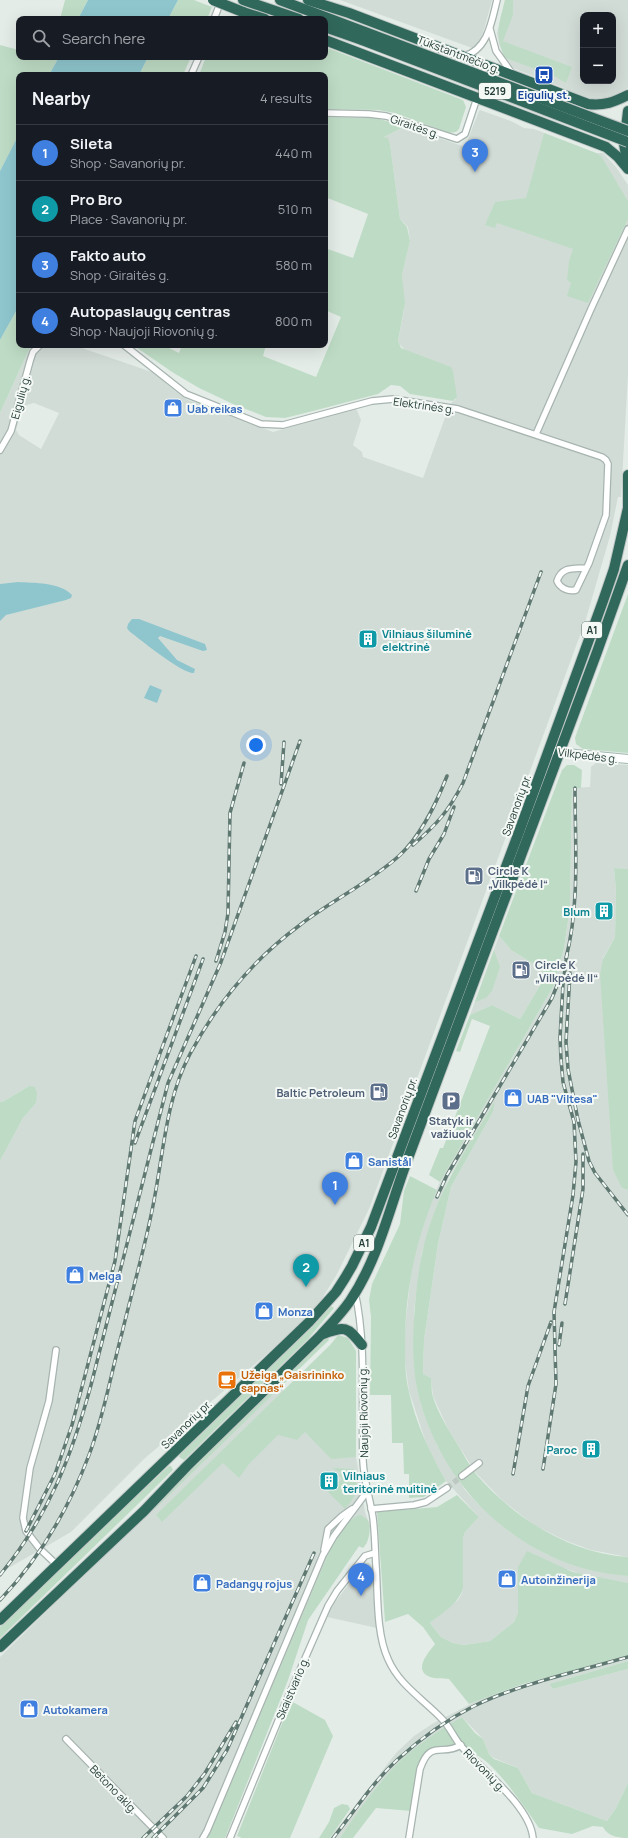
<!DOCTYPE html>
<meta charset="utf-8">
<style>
:root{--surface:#171b24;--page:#242831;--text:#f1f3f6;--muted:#9ea1a6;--line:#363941;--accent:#8c9099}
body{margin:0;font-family:Manrope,sans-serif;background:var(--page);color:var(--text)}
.controls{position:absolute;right:12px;top:12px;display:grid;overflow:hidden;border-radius:8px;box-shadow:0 4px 16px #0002}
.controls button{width:36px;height:36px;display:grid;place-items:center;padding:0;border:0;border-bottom:1px solid var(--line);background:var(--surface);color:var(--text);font:20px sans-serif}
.you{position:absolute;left:256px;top:745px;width:14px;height:14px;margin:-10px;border:3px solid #fff;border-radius:50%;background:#1a73e8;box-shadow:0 0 0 6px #1a73e833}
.badge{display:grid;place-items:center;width:26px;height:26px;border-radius:50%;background:var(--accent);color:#fff;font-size:13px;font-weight:700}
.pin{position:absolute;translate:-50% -33px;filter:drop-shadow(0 1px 2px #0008)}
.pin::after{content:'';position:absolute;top:21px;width:14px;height:12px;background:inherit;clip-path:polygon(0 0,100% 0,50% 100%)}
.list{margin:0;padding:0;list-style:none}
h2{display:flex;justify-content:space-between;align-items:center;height:52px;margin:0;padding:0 16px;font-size:17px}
h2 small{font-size:13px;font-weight:400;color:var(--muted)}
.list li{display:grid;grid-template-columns:26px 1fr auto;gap:12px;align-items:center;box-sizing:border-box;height:56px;padding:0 16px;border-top:1px solid var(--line)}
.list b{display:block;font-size:15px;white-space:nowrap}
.list p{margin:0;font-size:13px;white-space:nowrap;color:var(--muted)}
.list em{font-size:13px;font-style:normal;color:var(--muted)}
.icon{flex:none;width:22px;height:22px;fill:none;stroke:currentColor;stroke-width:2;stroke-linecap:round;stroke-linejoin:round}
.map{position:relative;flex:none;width:628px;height:1838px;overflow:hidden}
.search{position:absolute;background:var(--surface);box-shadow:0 4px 16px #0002;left:16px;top:16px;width:312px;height:44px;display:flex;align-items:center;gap:10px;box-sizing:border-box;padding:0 14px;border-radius:8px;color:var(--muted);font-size:15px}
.panel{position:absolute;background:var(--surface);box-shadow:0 4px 16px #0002;left:16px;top:72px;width:312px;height:276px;border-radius:8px}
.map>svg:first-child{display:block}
.built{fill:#d2dcd7;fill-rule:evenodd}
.green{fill:#bedcc5}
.water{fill:#8fc6ce}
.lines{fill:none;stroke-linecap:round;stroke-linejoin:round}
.street-tunnel{stroke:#bec9c4;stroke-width:5.5;stroke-dasharray:5.5 3;stroke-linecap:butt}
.street-casing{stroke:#a7b4af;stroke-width:8}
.secondary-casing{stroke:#a2b8b0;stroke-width:10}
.highway-casing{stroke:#c2c9c7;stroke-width:12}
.street{stroke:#fff;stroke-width:5.5}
.secondary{stroke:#fff;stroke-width:8}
.highway{stroke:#31685c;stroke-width:10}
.rail-casing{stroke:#5f7871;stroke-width:3.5}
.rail{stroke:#f4f9f6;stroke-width:2;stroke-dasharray:6;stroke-linecap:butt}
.highway-bridge-casing{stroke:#c2c9c7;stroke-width:12;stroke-linecap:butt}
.highway-bridge{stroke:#31685c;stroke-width:10}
.labels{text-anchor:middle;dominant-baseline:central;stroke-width:4;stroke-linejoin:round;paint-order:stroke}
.shield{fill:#f4f9f6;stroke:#627570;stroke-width:1}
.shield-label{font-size:10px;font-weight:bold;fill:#243d36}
.street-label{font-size:11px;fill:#243d36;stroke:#f4f9f6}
.transit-label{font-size:11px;font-weight:bold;fill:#164399;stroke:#f4f9f6}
.shop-label{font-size:11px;font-weight:bold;fill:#366cbe;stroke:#f4f9f6;text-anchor:start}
.culture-label{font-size:11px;font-weight:bold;fill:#0d838f;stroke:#f4f9f6;text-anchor:start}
.service-label{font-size:11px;font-weight:bold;fill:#4e5e75;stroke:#f4f9f6;text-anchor:start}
.food-label{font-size:11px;font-weight:bold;fill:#c56008;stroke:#f4f9f6;text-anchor:start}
</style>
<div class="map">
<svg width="628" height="1838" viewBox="0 0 628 1838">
<rect width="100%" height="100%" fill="#e4ece8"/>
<!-- built -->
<g class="built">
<path d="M 340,0 L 492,0 L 483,33 L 475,49 Z"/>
<path d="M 505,0 L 628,0 L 628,88 L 614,97 L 604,100 L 593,100 L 579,96 L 564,88 L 513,68 L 505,58 L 499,44 L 497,33 ZM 583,15 L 613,15 L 613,81 L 583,81 Z"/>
<path d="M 480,110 L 511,121 L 524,128 L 534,129 L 596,153 L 603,153 L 616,167 L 628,185 L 628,375 L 621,497 L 618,497 L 610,536 L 586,619 L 369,1209 L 336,1276 L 321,1300 L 306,1317 L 268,1353 L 144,1459 L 71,1532 L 0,1573 L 0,1161 L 23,1118 L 36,1103 L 29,1086 L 4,1101 L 0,1102 L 0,413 L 31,345 L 73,345 L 152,372 L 175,391 L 188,400 L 273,432 L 356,408 L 361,420 L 353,445 L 362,452 L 363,457 L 423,478 L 450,404 L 456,399 L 399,344 L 398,341 L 404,310 L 402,275 L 410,241 L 408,227 L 400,219 L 390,144 L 384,137 L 406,126 L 465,147 L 479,111 ZM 34,403 L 59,413 L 41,449 L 19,435 L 16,430 L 23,406 Z"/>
<path d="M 596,763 L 628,765 L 628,869 L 614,868 L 616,890 L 615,937 L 603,958 L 622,1188 L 628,1190 L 628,1557 L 591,1550 L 564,1540 L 534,1525 L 502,1500 L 476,1473 L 448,1429 L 433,1396 L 431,1378 L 423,1374 L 424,1340 L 438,1244 L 451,1187 L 493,1112 L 494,1103 L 449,1177 L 422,1252 L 414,1310 L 414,1358 L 417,1388 L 422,1407 L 437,1445 L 465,1490 L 477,1503 L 510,1532 L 546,1554 L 589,1570 L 628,1576 L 628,1583 L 590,1577 L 552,1564 L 518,1567 L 518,1613 L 514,1622 L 490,1641 L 464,1645 L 453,1643 L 441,1637 L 430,1623 L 458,1600 L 461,1595 L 463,1588 L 463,1538 L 465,1532 L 479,1517 L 446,1481 L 428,1449 L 409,1391 L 405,1362 L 405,1329 L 412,1262 L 427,1212 L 440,1182 L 553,987 L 564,949 L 570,907 L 572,788 L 590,787 L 591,767 Z"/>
<path d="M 499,936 L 511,950 L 540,968 L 543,972 L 542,982 L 520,1019 L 492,1005 L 470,1015 Z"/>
<path d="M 277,1385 L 356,1457 L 365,1512 L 370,1526 L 367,1543 L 363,1548 L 359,1546 L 308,1620 L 288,1680 L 225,1838 L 0,1838 L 0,1657 Z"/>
<path d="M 365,1563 L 369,1563 L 372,1567 L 377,1628 L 327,1617 L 332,1606 Z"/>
<path d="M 628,1655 L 628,1661 L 549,1684 L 553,1689 L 628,1669 L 628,1783 L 616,1808 L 607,1821 L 532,1793 L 518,1768 L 494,1758 L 489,1754 L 483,1739 L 462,1717 L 423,1742 L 402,1759 L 378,1785 L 340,1838 L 330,1838 L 396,1753 L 414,1736 L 432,1724 L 484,1697 Z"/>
</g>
<!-- green -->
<g class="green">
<path d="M 65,0 L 88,0 L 78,19 L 60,19 Z"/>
<path d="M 178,0 L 194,0 L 212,7 L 207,19 L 168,19 Z"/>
<path d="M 505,0 L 513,0 L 513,15 L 503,41 L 572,67 L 566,83 L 554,76 L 505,58 C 494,33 499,25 505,0 Z"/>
<path d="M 0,45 L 19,50 L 19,57 L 59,57 L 49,75 L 19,75 L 19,134 L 0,171 Z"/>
<path d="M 325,47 L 463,100 L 466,107 L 459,129 L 456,132 L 448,133 L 395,113 L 378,110 L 325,109 L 325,75 L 199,75 L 206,57 L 325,57 Z"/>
<path d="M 148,57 L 191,57 L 183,75 L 139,75 Z"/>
<path d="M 325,117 L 375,118 L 406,126 L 384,137 L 388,138 L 390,144 L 400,219 L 407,227 L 410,241 L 402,275 L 405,303 L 398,341 L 401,348 L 451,367 L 453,371 L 457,397 L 453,401 L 410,394 L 400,386 L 391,385 L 378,394 L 313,411 L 285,418 L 266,417 L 233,404 L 199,388 L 172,372 L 133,345 L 163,345 L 179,353 L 182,345 L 266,345 L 263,356 L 316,377 L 341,317 L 325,310 L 325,248 L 353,258 L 368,214 L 325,197 Z"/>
<path d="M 544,133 L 596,153 L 601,156 L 628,201 L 628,219 L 588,303 L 567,296 L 571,283 L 567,280 L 569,261 L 573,249 L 497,223 L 495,228 L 485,225 L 495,202 L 526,198 Z"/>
<path d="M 19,306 L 19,345 L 31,345 L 0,413 L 0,340 Z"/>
<path d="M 628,594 L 628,753 L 583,749 L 576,744 L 575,738 L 577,732 Z"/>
<path d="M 567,765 L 574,765 L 582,770 L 581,788 L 572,788 L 570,907 L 564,949 L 553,987 L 440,1182 L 429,1175 L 440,1148 L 443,1148 L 490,1026 L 472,1019 L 460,1052 L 456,1051 L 470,1015 L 492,1005 L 520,1019 L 542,982 L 543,972 L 540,968 L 511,950 L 499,936 L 562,770 Z"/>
<path d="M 614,868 L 628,869 L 628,1190 L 622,1188 L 613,1170 L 600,974 L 603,959 L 615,937 L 616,890 Z"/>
<path d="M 494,950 L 500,967 L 492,991 L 486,998 L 475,1002 Z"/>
<path d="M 29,1086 L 35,1087 L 37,1093 L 36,1103 L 23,1118 L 0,1161 L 0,1102 L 4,1101 Z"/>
<path d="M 495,1101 L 493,1112 L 451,1187 L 438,1244 L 424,1340 L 423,1374 L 431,1378 C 432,1384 431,1391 433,1397 C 438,1413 449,1431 458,1445 C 464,1455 469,1465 476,1474 C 514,1518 569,1553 628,1557 L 628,1576 C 615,1575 602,1573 589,1570 C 502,1547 437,1476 417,1389 C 411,1358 413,1325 416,1294 C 418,1274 421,1254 427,1234 C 441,1186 469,1144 495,1101 Z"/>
<path d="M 410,1176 L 437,1190 C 416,1239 405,1290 405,1343 C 405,1359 405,1376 409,1392 C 416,1424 430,1453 446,1481 L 424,1497 L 409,1498 L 409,1474 L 404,1474 L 403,1443 L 392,1443 L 391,1395 L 370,1395 L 371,1317 L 369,1300 L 372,1284 L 400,1224 L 404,1191 Z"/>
<path d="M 331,1306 L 334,1308 L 308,1339 L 184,1460 L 179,1457 L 180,1454 L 313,1326 Z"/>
<path d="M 338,1335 L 348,1338 L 356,1351 L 356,1457 L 331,1459 L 305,1432 L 297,1440 L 278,1435 L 249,1464 L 239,1478 L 223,1463 L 162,1522 L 156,1515 L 331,1344 Z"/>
<path d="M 327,1337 L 329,1340 L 154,1510 L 152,1509 L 152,1506 Z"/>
<path d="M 169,1466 L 171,1466 L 173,1470 L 0,1638 L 0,1627 L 86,1543 Z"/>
<path d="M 332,1468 L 354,1469 C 358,1489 358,1494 345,1509 L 328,1492 L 342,1479 L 339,1475 L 341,1473 Z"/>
<path d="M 457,1495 L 479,1517 L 465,1532 L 463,1538 L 463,1588 C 459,1604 442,1613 430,1623 L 441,1637 L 453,1643 L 464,1645 L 490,1641 L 514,1622 L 518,1613 L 518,1567 L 527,1551 L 573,1572 L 628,1583 L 628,1655 L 523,1684 L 469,1704 L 449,1679 C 443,1678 435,1679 430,1677 C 412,1670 429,1652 435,1644 L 423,1627 L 408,1614 L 385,1622 L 377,1512 L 437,1507 Z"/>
<path d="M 361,1515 L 368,1520 C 371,1529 370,1540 363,1548 L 359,1546 L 308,1620 L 288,1680 L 225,1838 L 208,1838 L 331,1547 C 338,1538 349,1516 361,1515 Z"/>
<path d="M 628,1661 L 628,1669 L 553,1689 L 549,1684 Z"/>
<path d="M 291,1701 L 325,1720 L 333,1736 L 290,1838 L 242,1838 L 237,1836 Z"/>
<path d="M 462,1717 L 475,1733 L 483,1739 L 489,1754 L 494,1759 L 518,1768 L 532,1793 L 607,1821 L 616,1808 L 628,1783 L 628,1838 C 619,1838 607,1836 603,1827 L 593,1826 L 572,1834 L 539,1828 C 525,1808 500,1770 480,1757 C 463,1746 436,1738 422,1757 C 418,1762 413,1801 411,1811 L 376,1808 L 353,1838 L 340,1838 C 358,1811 378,1782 402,1759 C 421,1742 441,1729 462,1717 Z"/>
<path d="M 342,1804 L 348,1805 L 350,1809 L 330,1838 L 319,1838 L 329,1822 L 334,1808 Z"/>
</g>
<!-- water -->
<g class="water">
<path d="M 88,0 L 178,0 L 168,19 L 78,19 Z"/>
<path d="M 59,57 L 148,57 L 139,75 L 49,75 Z"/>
<path d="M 19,134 L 19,306 L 0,340 L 0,171 Z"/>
<path d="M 18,582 C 34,583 60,582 72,595 L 71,598 L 66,600 L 6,615 L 0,621 L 0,584 Z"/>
<path d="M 132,619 L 139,619 L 205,644 L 207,650 L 203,651 L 160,636 L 158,638 L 177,660 L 195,669 L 194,673 C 182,674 141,640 129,631 L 127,628 L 128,624 Z"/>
<path d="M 150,685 L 162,690 L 157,703 L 144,698 Z"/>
</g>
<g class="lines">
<!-- street-tunnel -->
<path class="street-tunnel" d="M 447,1488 L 462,1476"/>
<!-- street casing -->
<g class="street-casing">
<g id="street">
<path d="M 214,19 L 221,1"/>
<path d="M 490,29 L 496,51 L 511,72"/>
<path d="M 464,56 C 488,50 492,20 497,0"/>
<path d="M 191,75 L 199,57"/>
<path d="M 325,113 L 369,114 L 386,116 L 457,139 L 465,134 L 477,98"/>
<path d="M 124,345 L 186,394 L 261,424 L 283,425 L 372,401 L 393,399 L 458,409 L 602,457 L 606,460 L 608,464 L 606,515 L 589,563 L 576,590 C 568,592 560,588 557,581 C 562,566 573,569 586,568"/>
<path d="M 536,434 L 591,309 L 628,229"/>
<path d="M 0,450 L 11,431 L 30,361 L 33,352 L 40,345"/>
<path d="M 355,1292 C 367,1346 361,1406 363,1461 C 364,1482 370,1498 373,1518 C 375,1534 375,1550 376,1566 C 378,1594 376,1633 388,1659 C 399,1685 423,1699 442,1719 C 450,1727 454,1738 461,1746 C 482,1770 530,1806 533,1838"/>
<path d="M 56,1350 L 49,1401 L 30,1468 L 23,1518 L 26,1531 L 40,1549 L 57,1565"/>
<path d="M 462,1476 L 479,1463"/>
<path d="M 371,1509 L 414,1505 L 426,1502 L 447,1488"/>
<path d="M 324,1550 L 328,1529 L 342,1516 L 352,1509"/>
<path d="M 66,1739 L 163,1838"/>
<path d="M 203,1838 L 207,1831 L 323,1555 L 334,1536 L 366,1493"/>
<path d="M 230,1838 L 285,1704 L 328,1606 L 337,1591 L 365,1556 L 375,1553"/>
<path d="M 409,1838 L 420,1769 C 431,1738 442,1757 461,1745"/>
</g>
</g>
<!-- secondary casing -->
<g class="secondary-casing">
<path id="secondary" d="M 548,750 L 576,754 L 628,759"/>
</g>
<!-- highway casing -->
<g class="highway-casing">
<g id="highway">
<path d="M 243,0 L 299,19"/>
<path d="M 280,0 L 365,32"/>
<path d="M 308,0 L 349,13 L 588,104 C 604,106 614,102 628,95"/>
<path d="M 243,12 L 265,19"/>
<path d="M 325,27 L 362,40"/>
<path d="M 325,40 L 606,147 L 618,157 L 628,169"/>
<path d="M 628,166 L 624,144 L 628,111"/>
<path d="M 628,475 L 628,506"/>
<path d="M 323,1334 C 345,1326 347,1326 362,1345"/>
<path d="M 0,1620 L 309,1322 L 336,1292 L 345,1278 L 352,1266 L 371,1227 L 519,832 L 603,601 L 614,569 L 628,508"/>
<path d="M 0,1647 L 144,1511 L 187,1466 L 320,1336 C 330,1325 341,1314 350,1301 C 377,1261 388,1214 404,1169 L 597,652 L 628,565"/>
</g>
</g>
<!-- street -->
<use href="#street" class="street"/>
<!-- secondary -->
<use href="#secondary" class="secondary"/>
<!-- highway -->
<use href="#highway" class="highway"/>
<!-- rail casing -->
<g class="rail-casing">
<g id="rail">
<path d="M 281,784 L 284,742"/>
<path d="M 413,845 C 437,824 448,812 463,783 L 541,572"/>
<path d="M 416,891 L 429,859 L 444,834 L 454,807"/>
<path d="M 566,958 C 580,904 575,844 575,788"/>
<path d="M 216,961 L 225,932 L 228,913 L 230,813 L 244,763"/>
<path d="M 570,973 L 566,1042 L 568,1069 L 578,1120 L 589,1161 L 595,1173 L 628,1215"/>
<path d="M 135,1143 L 203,959"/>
<path d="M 437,1197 L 447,1175 L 552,998 L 560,978"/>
<path d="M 565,1304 L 583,1189 L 583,1154"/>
<path d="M 559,1345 L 562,1323"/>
<path d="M 543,1469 L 556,1384 L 554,1312 L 573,1195 L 576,1162 L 574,1122 L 563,1082 L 561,1059 L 560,1038 L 563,984 L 567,954"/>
<path d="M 513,1474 L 528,1386 L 551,1322"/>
<path d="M 26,1531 L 55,1474 L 72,1425 L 115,1261 L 135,1121 L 196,956"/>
<path d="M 0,1575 C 49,1515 71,1458 91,1385 L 168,1083 L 221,962 L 300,741"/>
<path d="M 0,1600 C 39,1559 69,1508 89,1455 C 104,1416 111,1373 122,1333 C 133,1287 147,1241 155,1195 C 164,1147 167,1097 190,1054 C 217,1003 254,959 300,925 C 331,901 372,881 400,855 C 422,834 436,804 447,776"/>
<path d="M 143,1838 L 187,1796 L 205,1773 L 236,1722"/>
<path d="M 153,1838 L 203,1788 L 227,1750 L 314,1553"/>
<path d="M 333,1838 C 354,1812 372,1783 397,1760 C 420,1739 446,1720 474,1706 C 519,1684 579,1671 628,1657"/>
</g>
</g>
<!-- rail -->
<use href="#rail" class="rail"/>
<!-- highway-bridge casing -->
<g class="highway-bridge-casing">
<g id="highway-bridge">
<path d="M 213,0 L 243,12"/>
<path d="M 365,32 L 628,131"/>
<path d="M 362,40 L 628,142"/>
</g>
</g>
<!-- highway-bridge -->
<use href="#highway-bridge" class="highway-bridge"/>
</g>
<!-- icons -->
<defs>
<g id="bus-square" transform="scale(1)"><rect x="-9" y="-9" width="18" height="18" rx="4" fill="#1a4fb4" stroke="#f4f9f6"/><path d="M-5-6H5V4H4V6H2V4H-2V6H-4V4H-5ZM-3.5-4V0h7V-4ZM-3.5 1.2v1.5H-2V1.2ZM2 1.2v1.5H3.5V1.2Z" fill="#fff"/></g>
<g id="shop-square" transform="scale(1)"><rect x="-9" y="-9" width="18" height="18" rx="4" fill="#3f7fe0" stroke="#f4f9f6"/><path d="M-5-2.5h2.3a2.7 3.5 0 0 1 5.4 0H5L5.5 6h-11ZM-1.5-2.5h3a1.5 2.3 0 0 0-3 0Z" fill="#fff"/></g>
<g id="building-square" transform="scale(1)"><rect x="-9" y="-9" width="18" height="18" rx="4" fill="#0f9aa8" stroke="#f4f9f6"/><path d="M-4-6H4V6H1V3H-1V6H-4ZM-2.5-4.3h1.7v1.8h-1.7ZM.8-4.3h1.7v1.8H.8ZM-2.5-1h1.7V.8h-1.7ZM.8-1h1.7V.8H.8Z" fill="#fff"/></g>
<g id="fuel-square" transform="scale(1)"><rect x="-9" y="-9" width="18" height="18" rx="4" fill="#5c6f8a" stroke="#f4f9f6"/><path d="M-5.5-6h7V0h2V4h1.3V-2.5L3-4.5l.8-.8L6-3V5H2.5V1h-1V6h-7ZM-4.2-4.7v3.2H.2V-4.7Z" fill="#fff"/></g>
<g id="parking-square" transform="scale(1)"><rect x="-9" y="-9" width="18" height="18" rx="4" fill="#5c6f8a" stroke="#f4f9f6"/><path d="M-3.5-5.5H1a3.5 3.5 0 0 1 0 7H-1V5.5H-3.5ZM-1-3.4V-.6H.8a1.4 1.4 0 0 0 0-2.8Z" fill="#fff"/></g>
<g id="cafe-square" transform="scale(1)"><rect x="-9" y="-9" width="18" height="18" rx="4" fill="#e8710a" stroke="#f4f9f6"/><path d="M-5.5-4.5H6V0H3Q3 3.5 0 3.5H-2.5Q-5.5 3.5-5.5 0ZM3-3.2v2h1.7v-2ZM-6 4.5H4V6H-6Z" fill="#fff"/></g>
</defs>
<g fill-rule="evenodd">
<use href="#bus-square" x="544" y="75"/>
<use href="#shop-square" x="173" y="408"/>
<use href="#building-square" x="368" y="639"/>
<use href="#fuel-square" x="474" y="876"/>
<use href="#building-square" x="604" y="911"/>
<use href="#fuel-square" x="521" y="970"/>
<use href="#fuel-square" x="379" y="1092"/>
<use href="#shop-square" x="513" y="1098"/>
<use href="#parking-square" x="451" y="1101"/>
<use href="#shop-square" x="354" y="1161"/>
<use href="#shop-square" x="75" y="1275"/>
<use href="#shop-square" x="264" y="1311"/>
<use href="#cafe-square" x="227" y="1380"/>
<use href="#building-square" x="591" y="1449"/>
<use href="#building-square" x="329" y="1481"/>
<use href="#shop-square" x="507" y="1579"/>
<use href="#shop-square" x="202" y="1583"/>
<use href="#shop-square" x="29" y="1709"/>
</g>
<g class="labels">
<!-- shield labels -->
<g class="shield">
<rect x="479" y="83" width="32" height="16" rx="3"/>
<rect x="582" y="622" width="20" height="16" rx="3"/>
<rect x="354" y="1235" width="20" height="16" rx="3"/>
</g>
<g class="shield-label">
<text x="495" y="91">5219</text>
<text x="592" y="630">A1</text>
<text x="364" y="1243">A1</text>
</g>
<!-- street labels -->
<g class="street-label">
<text transform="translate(459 54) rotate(21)">Tūkstantmečio g.</text>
<text transform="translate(415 126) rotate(19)">Giraitės g.</text>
<text transform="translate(20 397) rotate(-75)">Eigulių g.</text>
<text transform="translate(424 405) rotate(8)">Elektrinės g.</text>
<text transform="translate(588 755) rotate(7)">Vilkpėdės g.</text>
<text transform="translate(516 805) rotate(-70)">Savanorių pr.</text>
<text transform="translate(402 1108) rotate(-70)">Savanorių pr.</text>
<text transform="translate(363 1412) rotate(-91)">Naujoji Riovonių g.</text>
<text transform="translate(186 1424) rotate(-44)">Savanorių pr.</text>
<text transform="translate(292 1688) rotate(-67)">Skaistvario g.</text>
<text transform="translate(485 1770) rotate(46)">Riovonių g.</text>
<text transform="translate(114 1789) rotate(46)">Betono aklg.</text>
</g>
<!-- transit labels -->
<g class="transit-label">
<text x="544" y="94">Eigulių st.</text>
</g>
<!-- shop labels -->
<g class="shop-label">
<text x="187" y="408">Uab reikas</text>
<text x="527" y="1098">UAB "Viltesa"</text>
<text x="368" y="1161">Sanistål</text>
<text x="89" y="1275">Melga</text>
<text x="278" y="1311">Monza</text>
<text x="521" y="1579">Autoinžinerija</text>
<text x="216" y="1583">Padangų rojus</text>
<text x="43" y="1709">Autokamera</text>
</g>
<!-- culture labels -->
<g class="culture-label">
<text x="382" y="633">Vilniaus šiluminė<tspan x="382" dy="13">elektrinė</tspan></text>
<text x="590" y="911" text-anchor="end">Blum</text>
<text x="577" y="1449" text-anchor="end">Paroc</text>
<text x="343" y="1475">Vilniaus<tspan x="343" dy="13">teritorinė muitinė</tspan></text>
</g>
<!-- service labels -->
<g class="service-label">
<text x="488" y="870">Circle K<tspan x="488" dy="13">„Vilkpėdė I“</tspan></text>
<text x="535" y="964">Circle K<tspan x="535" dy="13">„Vilkpėdė II“</tspan></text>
<text x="365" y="1092" text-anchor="end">Baltic Petroleum</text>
<text x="451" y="1120" text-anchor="middle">Statyk ir<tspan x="451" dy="13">važiuok</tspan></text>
</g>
<!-- food labels -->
<g class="food-label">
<text x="241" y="1374">Užeiga „Gaisrininko<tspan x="241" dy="13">sapnas“</tspan></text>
</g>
</g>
</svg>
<div class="controls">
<button>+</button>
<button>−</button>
</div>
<div class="you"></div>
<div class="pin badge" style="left:335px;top:1205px;background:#3f7fe0">1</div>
<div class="pin badge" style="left:306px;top:1287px;background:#0f9aa8">2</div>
<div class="pin badge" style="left:475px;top:172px;background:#3f7fe0">3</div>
<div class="pin badge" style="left:361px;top:1596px;background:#3f7fe0">4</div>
<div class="search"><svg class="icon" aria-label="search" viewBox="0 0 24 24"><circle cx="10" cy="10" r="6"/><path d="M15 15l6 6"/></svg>Search here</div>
<section class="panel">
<h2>Nearby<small>4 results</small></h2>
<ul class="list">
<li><span class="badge" style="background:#3f7fe0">1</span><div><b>Sileta</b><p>Shop · Savanorių pr.</p></div><em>440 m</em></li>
<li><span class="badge" style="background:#0f9aa8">2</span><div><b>Pro Bro</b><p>Place · Savanorių pr.</p></div><em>510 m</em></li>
<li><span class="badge" style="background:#3f7fe0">3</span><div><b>Fakto auto</b><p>Shop · Giraitės g.</p></div><em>580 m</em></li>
<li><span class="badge" style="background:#3f7fe0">4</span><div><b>Autopaslaugų centras</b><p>Shop · Naujoji Riovonių g.</p></div><em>800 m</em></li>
</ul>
</section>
</div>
